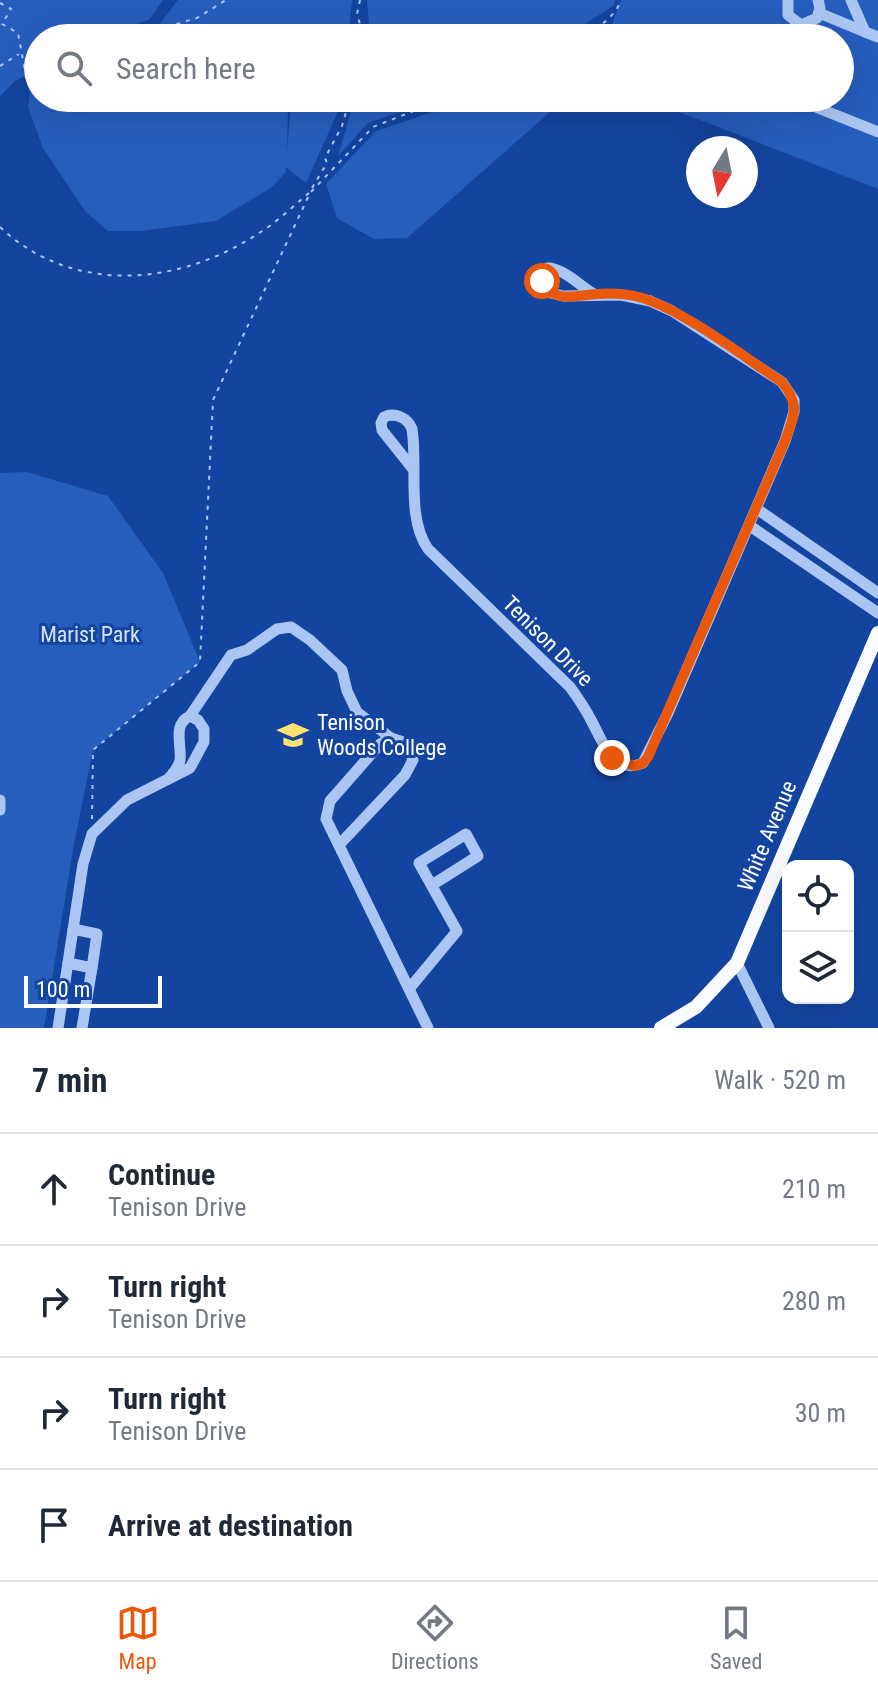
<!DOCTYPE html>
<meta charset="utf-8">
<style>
:root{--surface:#fff;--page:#f2f2f3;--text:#1f2937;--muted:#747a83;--line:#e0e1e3;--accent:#ea580c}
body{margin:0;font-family:"Roboto Condensed",sans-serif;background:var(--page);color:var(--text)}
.controls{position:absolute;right:24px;bottom:24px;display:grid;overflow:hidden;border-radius:16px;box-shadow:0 8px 32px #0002}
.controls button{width:72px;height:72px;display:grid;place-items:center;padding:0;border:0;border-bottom:2px solid var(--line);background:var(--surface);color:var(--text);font:40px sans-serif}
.compass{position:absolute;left:686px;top:136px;width:72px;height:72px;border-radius:50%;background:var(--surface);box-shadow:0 8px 32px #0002;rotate:190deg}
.scale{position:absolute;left:24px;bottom:20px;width:138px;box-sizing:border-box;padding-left:8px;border:4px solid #fff;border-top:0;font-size:22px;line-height:28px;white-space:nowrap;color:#fff;-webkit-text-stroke:6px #1345a0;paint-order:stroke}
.stop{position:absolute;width:24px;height:24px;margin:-18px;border:6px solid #ea580c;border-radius:50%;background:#fff}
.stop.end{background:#ea580c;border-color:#fff;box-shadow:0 2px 8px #0008}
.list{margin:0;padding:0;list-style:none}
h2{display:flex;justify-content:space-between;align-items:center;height:104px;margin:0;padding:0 32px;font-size:34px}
h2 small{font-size:26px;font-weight:400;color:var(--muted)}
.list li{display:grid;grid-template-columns:52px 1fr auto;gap:24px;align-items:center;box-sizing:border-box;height:112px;padding:0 32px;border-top:2px solid var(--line)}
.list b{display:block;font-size:30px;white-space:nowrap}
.list p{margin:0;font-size:26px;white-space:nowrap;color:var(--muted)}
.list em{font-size:26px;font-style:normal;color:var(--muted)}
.icon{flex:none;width:44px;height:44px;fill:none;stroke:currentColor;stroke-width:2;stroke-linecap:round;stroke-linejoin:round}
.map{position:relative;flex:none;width:878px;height:1028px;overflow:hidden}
.search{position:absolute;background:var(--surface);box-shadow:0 8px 32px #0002;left:24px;right:24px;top:24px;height:88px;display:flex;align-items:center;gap:20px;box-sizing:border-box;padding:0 28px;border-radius:44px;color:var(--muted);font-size:30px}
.sheet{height:552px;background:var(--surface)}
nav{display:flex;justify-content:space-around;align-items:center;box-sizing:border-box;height:112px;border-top:2px solid var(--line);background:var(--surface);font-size:22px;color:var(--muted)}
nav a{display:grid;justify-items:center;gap:4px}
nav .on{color:var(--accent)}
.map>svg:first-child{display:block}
.green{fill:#265ebe}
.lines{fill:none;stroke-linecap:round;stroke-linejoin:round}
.path{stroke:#acc6f4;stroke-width:2;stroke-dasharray:4 6;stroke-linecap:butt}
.minor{stroke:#acc6f4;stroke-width:11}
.major{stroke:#f9fbff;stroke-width:14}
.route{stroke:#ea580c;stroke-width:10}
.labels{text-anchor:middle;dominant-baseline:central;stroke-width:6;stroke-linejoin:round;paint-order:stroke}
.park-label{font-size:22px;fill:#d4e4fe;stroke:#1345a0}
.street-label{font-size:22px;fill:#fff;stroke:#1345a0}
.poi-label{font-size:22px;fill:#fff;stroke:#1345a0;text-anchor:start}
</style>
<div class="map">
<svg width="878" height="1028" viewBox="0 0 878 1028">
<rect width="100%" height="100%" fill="#1345a0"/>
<!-- green -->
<g class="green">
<path d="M 0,0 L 163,0 L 150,19 L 101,38 L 38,38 L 38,69 L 15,81 L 0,96 Z"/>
<path d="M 178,0 L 352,0 L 348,38 L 149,38 Z"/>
<path d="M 367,0 L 615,0 L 613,6 L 563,38 L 370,38 Z"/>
<path d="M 621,0 L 878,0 L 878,189 L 643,98 L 840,98 L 840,38 L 607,38 Z"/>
<path d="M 38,81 L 38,98 L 282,98 L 288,105 L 287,152 L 291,103 L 287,98 L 344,98 L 306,183 L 286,167 L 285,173 L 272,187 L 216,221 L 141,231 L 108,231 L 85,211 L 43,148 L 28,107 L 31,86 Z"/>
<path d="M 355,98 L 441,98 L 368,123 L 338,156 Z"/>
<path d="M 474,98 L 566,98 L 407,238 L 374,239 L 337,218 L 326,184 L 376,131 Z"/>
<path d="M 27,472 L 108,496 L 163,573 L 200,662 L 93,750 L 74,844 L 44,1028 L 0,1028 L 0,473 Z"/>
</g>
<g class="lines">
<!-- path -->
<g class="path">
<path d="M 360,0 L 357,14 L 364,38"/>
<path d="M 0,3 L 11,9 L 2,24 L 18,33 L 25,71 L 38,78"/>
<path d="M 139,38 L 150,32 L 197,18 L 226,0"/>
<path d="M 577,38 C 594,31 615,18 621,0"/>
<path d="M 0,66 L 19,54"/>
<path d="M 312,188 L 327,163 L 325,158 L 342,126 L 350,98"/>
<path d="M 0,227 C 72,295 177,286 256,235 C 275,224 292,207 309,193"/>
<path d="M 92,819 L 93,750 L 200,662 L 213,400 L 310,193 L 373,127 L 424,107 L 457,98"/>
</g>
<!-- minor -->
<g class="minor">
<path d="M 788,0 L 788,15 L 801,25 L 817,18 L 820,8 L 818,0"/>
<path d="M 851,0 L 865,32 L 878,37"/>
<path d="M 819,13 L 865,32"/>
<path d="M 790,38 L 796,23"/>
<path d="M 793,98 L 878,132"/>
<path d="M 413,469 L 382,430 L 381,423 L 384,417 C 395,412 408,418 412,429 C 418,465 406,517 428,549 L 570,687 C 578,698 585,708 591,720 C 602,740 613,776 643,763 L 668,713 L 785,441 L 794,412 L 794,400 L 782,382 L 672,311 L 650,301 L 621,295 L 563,296 L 551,293 L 544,285 L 543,274 L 547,268 C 562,267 580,286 594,294"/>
<path d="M 757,509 L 878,593"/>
<path d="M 750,526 L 878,613"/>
<path d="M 190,716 L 231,655 L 247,650 L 277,629 L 291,627 L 310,640 L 342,670 L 347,691 L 357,712 L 391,738"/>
<path d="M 0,800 L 0,810"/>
<path d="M 339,845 L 405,775 L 413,760 L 406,743 L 391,738 L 380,744 L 330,801 L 326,819 L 428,1028"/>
<path d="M 68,963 L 92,968 L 97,934 L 73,929"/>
<path d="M 737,963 L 769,1028"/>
<path d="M 409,989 L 457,931 L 419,863 L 466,834 L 478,856 L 432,885"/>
<path d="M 58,1028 L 83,864 L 92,834 L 127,800 L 190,768 L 204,742 L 204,729 L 198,720 L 190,716 C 172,724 182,745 180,760 C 179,767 174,772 169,778"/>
<path d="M 82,1028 L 92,968"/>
</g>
<!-- major -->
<path class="major" d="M 661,1028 L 696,1007 L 737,963 L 878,633"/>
</g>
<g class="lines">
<!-- route -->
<path class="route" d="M 542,281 C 552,304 577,295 597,294 C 610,293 627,294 639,297 C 682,309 744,357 782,382 C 801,406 794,415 785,441 L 648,757 L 643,763 L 635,766 L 612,758"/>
</g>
<!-- icons -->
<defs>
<g id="school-bare" transform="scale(2.4)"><path d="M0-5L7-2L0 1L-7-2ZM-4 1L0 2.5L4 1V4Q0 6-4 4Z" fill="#ffe26f" stroke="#1345a0" stroke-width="2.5" paint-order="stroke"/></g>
</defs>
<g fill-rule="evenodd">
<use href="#school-bare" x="293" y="735"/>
</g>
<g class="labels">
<!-- park labels -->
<g class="park-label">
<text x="90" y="634">Marist Park</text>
</g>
<!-- street labels -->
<g class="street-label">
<text transform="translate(548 641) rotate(45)">Tenison Drive</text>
<text transform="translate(767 836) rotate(-67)">White Avenue</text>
</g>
<!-- poi labels -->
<g class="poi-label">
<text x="317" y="722">Tenison<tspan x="317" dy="25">Woods College</tspan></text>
</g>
</g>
</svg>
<div class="controls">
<button><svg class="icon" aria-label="locate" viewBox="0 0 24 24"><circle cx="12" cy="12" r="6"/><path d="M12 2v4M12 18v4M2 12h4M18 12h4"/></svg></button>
<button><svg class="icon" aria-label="layers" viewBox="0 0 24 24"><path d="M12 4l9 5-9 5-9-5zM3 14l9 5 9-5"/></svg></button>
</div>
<svg class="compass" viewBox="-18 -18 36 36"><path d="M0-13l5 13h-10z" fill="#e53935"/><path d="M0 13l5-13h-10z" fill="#747a83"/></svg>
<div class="scale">100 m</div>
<div class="stop" style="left:542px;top:281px"></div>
<div class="stop end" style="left:612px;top:758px"></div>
<div class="search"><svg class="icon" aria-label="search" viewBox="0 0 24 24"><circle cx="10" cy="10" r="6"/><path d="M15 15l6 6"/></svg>Search here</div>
</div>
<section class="sheet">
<h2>7 min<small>Walk · 520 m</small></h2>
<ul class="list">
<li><svg class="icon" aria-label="ahead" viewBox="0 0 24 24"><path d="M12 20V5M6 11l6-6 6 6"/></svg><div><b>Continue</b><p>Tenison Drive</p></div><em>210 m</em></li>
<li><svg class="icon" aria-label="right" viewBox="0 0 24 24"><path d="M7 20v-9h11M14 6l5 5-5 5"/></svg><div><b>Turn right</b><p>Tenison Drive</p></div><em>280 m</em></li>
<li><svg class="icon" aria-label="right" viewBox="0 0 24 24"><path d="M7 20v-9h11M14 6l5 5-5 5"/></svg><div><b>Turn right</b><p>Tenison Drive</p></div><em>30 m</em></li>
<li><svg class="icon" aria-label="arrive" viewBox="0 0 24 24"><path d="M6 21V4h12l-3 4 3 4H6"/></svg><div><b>Arrive at destination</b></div></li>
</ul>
</section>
<nav>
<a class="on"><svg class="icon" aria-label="map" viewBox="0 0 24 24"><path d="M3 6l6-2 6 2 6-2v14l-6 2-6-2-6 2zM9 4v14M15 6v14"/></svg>Map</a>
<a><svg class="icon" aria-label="directions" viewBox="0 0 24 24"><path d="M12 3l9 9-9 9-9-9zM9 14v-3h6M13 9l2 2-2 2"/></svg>Directions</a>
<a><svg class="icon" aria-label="saved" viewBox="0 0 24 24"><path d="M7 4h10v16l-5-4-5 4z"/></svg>Saved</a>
</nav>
